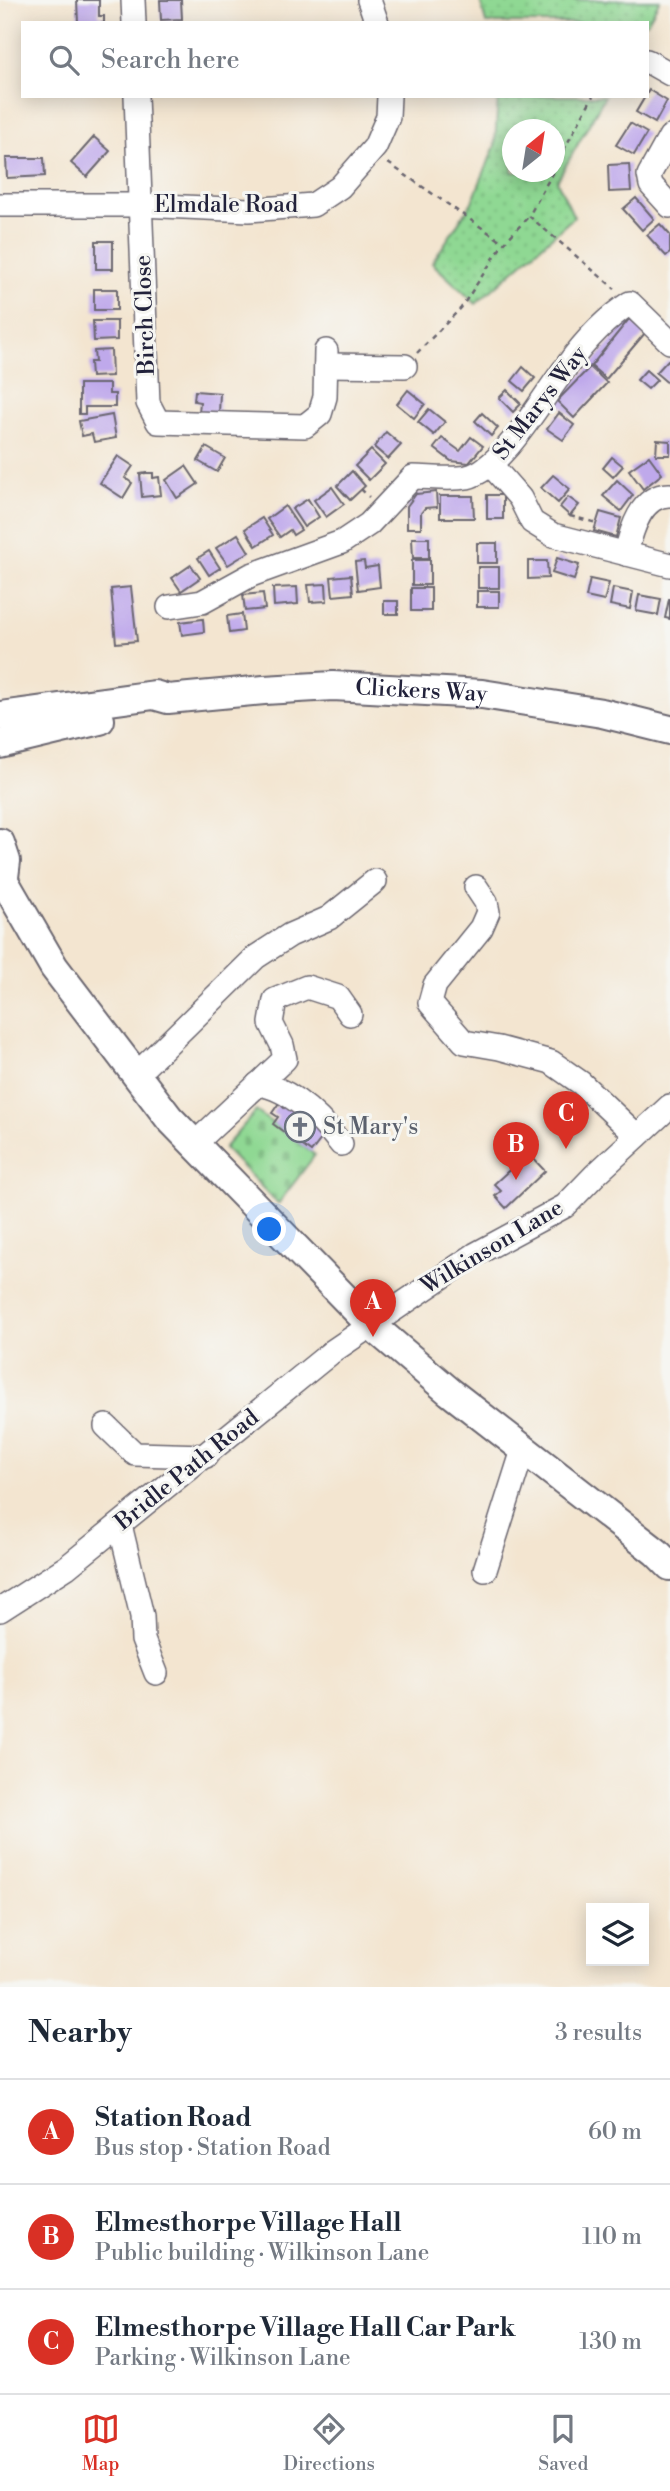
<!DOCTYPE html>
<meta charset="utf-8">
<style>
:root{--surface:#fff;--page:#f6f6f7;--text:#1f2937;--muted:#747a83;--line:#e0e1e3;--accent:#d93025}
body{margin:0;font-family:"Libre Bodoni",serif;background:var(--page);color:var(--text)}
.controls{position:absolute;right:21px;bottom:21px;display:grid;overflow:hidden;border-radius:0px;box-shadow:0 4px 18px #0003}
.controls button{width:63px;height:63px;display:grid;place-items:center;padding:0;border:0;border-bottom:2px solid var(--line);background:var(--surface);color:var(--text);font:35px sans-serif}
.compass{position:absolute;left:502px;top:119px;width:63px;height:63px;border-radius:50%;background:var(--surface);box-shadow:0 4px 18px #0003;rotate:30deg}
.you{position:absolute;left:270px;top:1230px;width:24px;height:24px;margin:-18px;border:5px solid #fff;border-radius:50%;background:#1a73e8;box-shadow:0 0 0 10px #1a73e833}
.badge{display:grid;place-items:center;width:46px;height:46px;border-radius:50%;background:var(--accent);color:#fff;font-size:23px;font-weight:700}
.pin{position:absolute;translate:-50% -58px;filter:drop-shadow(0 2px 4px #0008)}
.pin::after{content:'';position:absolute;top:37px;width:24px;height:21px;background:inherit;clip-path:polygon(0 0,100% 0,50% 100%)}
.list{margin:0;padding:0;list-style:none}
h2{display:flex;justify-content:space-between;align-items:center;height:91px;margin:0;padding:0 28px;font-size:30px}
h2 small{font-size:23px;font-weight:400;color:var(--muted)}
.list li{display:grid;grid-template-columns:46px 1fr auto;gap:21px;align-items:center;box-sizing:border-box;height:105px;padding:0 28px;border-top:2px solid var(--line)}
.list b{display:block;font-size:26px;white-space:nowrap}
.list p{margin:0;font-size:23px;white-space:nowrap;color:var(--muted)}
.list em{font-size:23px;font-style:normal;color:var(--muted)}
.icon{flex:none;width:38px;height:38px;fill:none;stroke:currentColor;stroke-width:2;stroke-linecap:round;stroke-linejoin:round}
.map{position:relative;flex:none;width:670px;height:1987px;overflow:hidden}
.search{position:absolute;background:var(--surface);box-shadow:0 4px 18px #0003;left:21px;right:21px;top:21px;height:77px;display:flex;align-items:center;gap:18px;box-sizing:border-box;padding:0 24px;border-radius:0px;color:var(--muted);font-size:26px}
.sheet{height:406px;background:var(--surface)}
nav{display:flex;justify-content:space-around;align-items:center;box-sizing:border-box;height:98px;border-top:2px solid var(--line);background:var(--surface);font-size:19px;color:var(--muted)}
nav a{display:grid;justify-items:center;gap:4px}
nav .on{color:var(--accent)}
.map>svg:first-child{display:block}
.grass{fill:url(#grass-dots);stroke:#587d67;stroke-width:2;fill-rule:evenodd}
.cemetery{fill:url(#cemetery-stones);stroke:#587d67;stroke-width:2}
.building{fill:#bfa9eb}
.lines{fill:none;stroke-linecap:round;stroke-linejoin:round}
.minor-casing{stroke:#6b666f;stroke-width:26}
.major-casing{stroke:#6b666f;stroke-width:32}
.path{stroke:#6b666f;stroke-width:2.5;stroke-dasharray:5 5;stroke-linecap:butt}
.minor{stroke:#fff;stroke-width:23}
.major{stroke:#fff;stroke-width:28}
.labels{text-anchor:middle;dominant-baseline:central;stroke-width:6;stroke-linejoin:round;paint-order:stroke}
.street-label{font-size:23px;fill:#22223b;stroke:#f6f6f2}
.worship-label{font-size:23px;fill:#5b616d;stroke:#f6f6f2;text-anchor:start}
</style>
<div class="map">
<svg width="670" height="1987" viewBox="0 0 670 1987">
<defs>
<pattern id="grass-dots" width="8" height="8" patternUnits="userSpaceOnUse" patternTransform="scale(1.75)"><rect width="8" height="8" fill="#8fd893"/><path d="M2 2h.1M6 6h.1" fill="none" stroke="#7bb980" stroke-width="1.8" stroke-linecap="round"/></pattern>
<pattern id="cemetery-stones" width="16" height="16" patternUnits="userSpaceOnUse" patternTransform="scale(1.75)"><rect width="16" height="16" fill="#8fd893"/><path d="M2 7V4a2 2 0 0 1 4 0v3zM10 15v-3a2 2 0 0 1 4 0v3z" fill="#7bb980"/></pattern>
</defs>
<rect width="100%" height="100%" fill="#f6f6f2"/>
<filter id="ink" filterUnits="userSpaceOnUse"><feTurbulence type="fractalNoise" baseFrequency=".0143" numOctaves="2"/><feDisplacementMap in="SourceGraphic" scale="14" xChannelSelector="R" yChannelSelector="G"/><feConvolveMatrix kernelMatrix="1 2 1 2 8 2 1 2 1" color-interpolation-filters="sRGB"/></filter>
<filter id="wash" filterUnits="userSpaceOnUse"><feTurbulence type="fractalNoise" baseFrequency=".00686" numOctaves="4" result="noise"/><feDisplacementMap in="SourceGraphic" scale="28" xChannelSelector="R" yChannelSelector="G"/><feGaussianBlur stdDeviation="1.57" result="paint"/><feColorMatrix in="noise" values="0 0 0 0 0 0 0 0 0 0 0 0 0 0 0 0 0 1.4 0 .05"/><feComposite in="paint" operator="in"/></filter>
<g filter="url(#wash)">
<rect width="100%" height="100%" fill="#f3e5d0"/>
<!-- grass -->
<g class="grass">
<path d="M 480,0 L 660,0 L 647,23 L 486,23 Z"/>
<path d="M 498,96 L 605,96 L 557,181 L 574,217 L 476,304 L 432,263 L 472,202 L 495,146 ZM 512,130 L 554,130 L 554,172 L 512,172 Z"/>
</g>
<!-- cemetery -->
<path class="cemetery" d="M 256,1111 L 315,1155 L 278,1204 L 224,1148 Z"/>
<g id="blocks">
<!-- building -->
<g class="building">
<path d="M 77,0 L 99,0 L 99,16 L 104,16 L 104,23 L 78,23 Z"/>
<path d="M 160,0 L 181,0 L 182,19 L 161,20 Z"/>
<path d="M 649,90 L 667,101 L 655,123 L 636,112 Z"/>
<path d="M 630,123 L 647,133 L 634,155 L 616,145 Z"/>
<path d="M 94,137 L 110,151 L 87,177 L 71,163 Z"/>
<path d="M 6,158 L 44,158 L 45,176 L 7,178 Z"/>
<path d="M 629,164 L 631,191 L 609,192 L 608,165 Z"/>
<path d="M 636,198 L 654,219 L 642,230 L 623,209 Z"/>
<path d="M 660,224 L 670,235 L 670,253 L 666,256 L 647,235 Z"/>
<rect x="96" y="241" width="17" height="28"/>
<rect x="94" y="289" width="23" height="21"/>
<path d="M 629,319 L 645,333 L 606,379 L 591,366 Z"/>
<path d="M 93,321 L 117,321 L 117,340 L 94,341 Z"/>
<path d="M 111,350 L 112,376 L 91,377 L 90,362 L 95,362 L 94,351 Z"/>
<path d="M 668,360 L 670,362 L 670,385 L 656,373 Z"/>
<path d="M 523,367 L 535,378 L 524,391 L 512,381 Z"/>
<path d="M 590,367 L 607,383 L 574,418 L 557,401 Z"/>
<path d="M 646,370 L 657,380 L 648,389 L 637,380 Z"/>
<path d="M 79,384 L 109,384 L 109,394 L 115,394 L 115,407 L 85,407 L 85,414 L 79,414 Z"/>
<path d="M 408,390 L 425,404 L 414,418 L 397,404 Z"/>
<path d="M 507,390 L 521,404 L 513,412 L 499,398 Z"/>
<path d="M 195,391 L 220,393 L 219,413 L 199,412 L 200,402 L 194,401 Z"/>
<path d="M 429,409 L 445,422 L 434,435 L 418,422 Z"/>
<path d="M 482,413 L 498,428 L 491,436 L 475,421 Z"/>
<path d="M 559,413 L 574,425 L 563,440 L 547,429 Z"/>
<path d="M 112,415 L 116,438 L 94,442 L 92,434 L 82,436 L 79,421 Z"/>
<path d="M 386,432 L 401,445 L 388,459 L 374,447 Z"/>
<path d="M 471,437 L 483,446 L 469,463 L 451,461 L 434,448 L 442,438 L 460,451 Z"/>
<path d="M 657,440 L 670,441 L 670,455 L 656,455 Z"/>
<path d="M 206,447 L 225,458 L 217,472 L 198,461 Z"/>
<path d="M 371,450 L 385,464 L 369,480 L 355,466 Z"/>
<path d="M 118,456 L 133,466 L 125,478 L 132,483 L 123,498 L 100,483 Z"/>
<path d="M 649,456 L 662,474 L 643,489 L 629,470 Z"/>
<path d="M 612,457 L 623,466 L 613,477 L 603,468 Z"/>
<path d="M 186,466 L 198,484 L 177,498 L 166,480 Z"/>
<path d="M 352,471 L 365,486 L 350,500 L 337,486 Z"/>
<path d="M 146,473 L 153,473 L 153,478 L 159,477 L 161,495 L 142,497 L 140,474 Z"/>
<path d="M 553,475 L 570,489 L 558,503 L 541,488 Z"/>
<path d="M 617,480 L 633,495 L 621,511 L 603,496 Z"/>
<path d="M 332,487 L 344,504 L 326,517 L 314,500 Z"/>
<path d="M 436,492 L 437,507 L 425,508 L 421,513 L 421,528 L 407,528 L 407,506 L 416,494 Z"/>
<rect x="487" y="495" width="16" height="24"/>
<path d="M 440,496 L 473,496 L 474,518 L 440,518 Z"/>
<path d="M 568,497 L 579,505 L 570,516 L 560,507 Z"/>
<path d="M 308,499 L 319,517 L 304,527 L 292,509 Z"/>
<path d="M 285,506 L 301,530 L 293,535 L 290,530 L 280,537 L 267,519 Z"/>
<path d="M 600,512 L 621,518 L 616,537 L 594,531 Z"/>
<path d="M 262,518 L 273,535 L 256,546 L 245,529 Z"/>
<path d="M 238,534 L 249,552 L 228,565 L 216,548 Z"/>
<path d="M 412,538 L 429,538 L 429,558 L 413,558 Z"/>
<rect x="477" y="543" width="20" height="20"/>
<path d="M 209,551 L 220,568 L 209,575 L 198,558 Z"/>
<path d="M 557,558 L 579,565 L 574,580 L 552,573 Z"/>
<rect x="412" y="560" width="18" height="25"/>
<path d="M 364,561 L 365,568 L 378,566 L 380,587 L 358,590 L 355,562 Z"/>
<path d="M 528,561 L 547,561 L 548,578 L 528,579 Z"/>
<path d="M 191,565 L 200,578 L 181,591 L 172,578 Z"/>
<rect x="478" y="567" width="21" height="21"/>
<path d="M 351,575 L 353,594 L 333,596 L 331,577 Z"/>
<path d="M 590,579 L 609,583 L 604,601 L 586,597 Z"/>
<path d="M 326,584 L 327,601 L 310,602 L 308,585 Z"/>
<path d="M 131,587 L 137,641 L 116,643 L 111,589 Z"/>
<path d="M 297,587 L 298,604 L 274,606 L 273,588 Z"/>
<rect x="411" y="588" width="20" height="23"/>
<path d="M 613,588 L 633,592 L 630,609 L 610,605 Z"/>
<rect x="477" y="591" width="22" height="16"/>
<path d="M 263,593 L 265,609 L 245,611 L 243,595 Z"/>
<path d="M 639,595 L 661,599 L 658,615 L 636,611 Z"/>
<path d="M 669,599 L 670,599 L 670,619 L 665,618 Z"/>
<rect x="384" y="601" width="14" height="13"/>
<path d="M 242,614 L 244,631 L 229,633 L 227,616 Z"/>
<path d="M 203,619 L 204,632 L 182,635 L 180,622 Z"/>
<path d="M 289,1101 L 328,1130 L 311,1152 L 273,1124 L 278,1117 L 272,1113 L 279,1103 L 284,1108 Z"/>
<path d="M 528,1153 L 545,1171 L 506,1208 L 495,1196 L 501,1191 L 494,1184 Z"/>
</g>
</g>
</g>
<g filter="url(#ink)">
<use href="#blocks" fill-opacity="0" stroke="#6b666f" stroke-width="2"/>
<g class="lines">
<!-- minor casing -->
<g class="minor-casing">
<g id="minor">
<path d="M 133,0 L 134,23"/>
<path d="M 369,0 L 377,23"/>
<path d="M 647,61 L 670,74"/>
<path d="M 136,96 L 148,403 L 158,422 L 305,426 L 320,414 L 325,397 L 326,351"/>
<path d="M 670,137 L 649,175 L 651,185 L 670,206"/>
<path d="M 0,205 L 141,205 L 249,210 L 313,205 L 340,187 L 375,147 L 388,117 L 389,96"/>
<path d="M 326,365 L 405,366"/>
<path d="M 491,465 L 520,498 L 532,522 L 553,535 L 670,565"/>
<path d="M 626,554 C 631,531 641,494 670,495"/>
<path d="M 169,607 L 202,602 L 251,575 L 342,542 L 369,524 L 413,477 C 429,477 450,480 467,477 C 503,469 543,396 566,367 C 584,342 605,319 630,303 L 670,342"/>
<path d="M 476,887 L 486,902 L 488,912 L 481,928 L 435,985 L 430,1003 L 464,1042 L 499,1048 L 551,1062 L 581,1083 L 637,1136"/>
<path d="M 133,1071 L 146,1065 L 256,957 L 290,935 L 329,918 L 375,881"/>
<path d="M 258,1084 C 290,1088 321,1119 341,1144"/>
<path d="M 193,1143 L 204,1135 L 285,1059 L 282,1045 L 271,1023 L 275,1000 L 307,987 L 338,997 L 350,1014"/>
<path d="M 106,1426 L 135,1454 L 206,1456"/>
<path d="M 120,1525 L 142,1616 L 143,1640 L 156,1673"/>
<path d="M 485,1570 L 523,1450"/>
<path d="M 0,1610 L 67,1567 L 333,1351 L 476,1254 L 565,1206 L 595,1175 L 670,1106"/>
</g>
</g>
<!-- major casing -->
<g class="major-casing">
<g id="major">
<path id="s1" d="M 0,716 L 154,695 L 168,699 L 264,690 L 333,686 L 482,694 L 602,713 L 670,730"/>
<path d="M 0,744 L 100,720"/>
<path d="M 0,843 L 6,861 L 4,877"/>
<path d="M 0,874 L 54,967 L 169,1118 L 370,1324 L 450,1392 L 656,1552 L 670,1566"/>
</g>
</g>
<!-- path -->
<g class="path">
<path d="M 388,163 L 504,243 L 529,216"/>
<path d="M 554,168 L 593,96"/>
<path d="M 553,172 L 529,216 L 615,289"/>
<path d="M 417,353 L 461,308 L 503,244"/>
<path d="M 361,489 L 369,497"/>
<path d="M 570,516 L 597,523"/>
</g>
<!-- minor -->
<use href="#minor" class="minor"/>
<!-- major -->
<use href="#major" class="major"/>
</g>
</g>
<!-- icons -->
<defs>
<g id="church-ring" transform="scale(1.575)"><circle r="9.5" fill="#f6f6f2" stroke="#6b7280" stroke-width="1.5"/><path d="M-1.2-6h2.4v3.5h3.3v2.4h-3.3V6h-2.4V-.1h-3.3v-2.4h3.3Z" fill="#6b7280"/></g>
</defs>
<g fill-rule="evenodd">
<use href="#church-ring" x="300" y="1127"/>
</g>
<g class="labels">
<!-- street labels -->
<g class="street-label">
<text x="226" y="205">Elmdale Road</text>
<text transform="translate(145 315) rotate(-92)">Birch Close</text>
<text transform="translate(540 403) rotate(-52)">St Marys Way</text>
<text stroke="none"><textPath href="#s1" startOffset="424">Clickers Way</textPath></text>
<text transform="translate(492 1247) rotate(-31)">Wilkinson Lane</text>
<text transform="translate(187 1470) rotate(-39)">Bridle Path Road</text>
</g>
<!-- worship labels -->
<g class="worship-label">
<text x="323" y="1127">St Mary's</text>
</g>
</g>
</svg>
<div class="controls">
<button><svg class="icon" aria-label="layers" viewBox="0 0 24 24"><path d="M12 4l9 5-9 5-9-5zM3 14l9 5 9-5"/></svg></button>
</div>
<svg class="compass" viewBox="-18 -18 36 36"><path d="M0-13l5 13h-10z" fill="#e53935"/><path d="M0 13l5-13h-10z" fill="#747a83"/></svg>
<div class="you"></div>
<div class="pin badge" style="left:373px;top:1337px">A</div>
<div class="pin badge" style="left:516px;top:1180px">B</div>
<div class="pin badge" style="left:566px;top:1149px">C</div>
<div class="search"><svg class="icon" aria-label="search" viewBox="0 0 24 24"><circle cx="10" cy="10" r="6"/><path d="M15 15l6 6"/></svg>Search here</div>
</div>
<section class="sheet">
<h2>Nearby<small>3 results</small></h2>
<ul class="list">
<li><span class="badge">A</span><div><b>Station Road</b><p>Bus stop · Station Road</p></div><em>60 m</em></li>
<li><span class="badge">B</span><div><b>Elmesthorpe Village Hall</b><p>Public building · Wilkinson Lane</p></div><em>110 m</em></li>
<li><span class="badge">C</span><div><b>Elmesthorpe Village Hall Car Park</b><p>Parking · Wilkinson Lane</p></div><em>130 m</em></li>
</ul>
</section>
<nav>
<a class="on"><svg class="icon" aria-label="map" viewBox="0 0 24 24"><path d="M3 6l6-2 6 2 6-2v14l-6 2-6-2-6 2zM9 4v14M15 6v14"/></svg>Map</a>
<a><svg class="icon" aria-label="directions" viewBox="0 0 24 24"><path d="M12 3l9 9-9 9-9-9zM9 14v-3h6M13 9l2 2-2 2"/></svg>Directions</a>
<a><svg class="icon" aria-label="saved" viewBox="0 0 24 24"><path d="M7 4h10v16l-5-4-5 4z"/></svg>Saved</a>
</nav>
